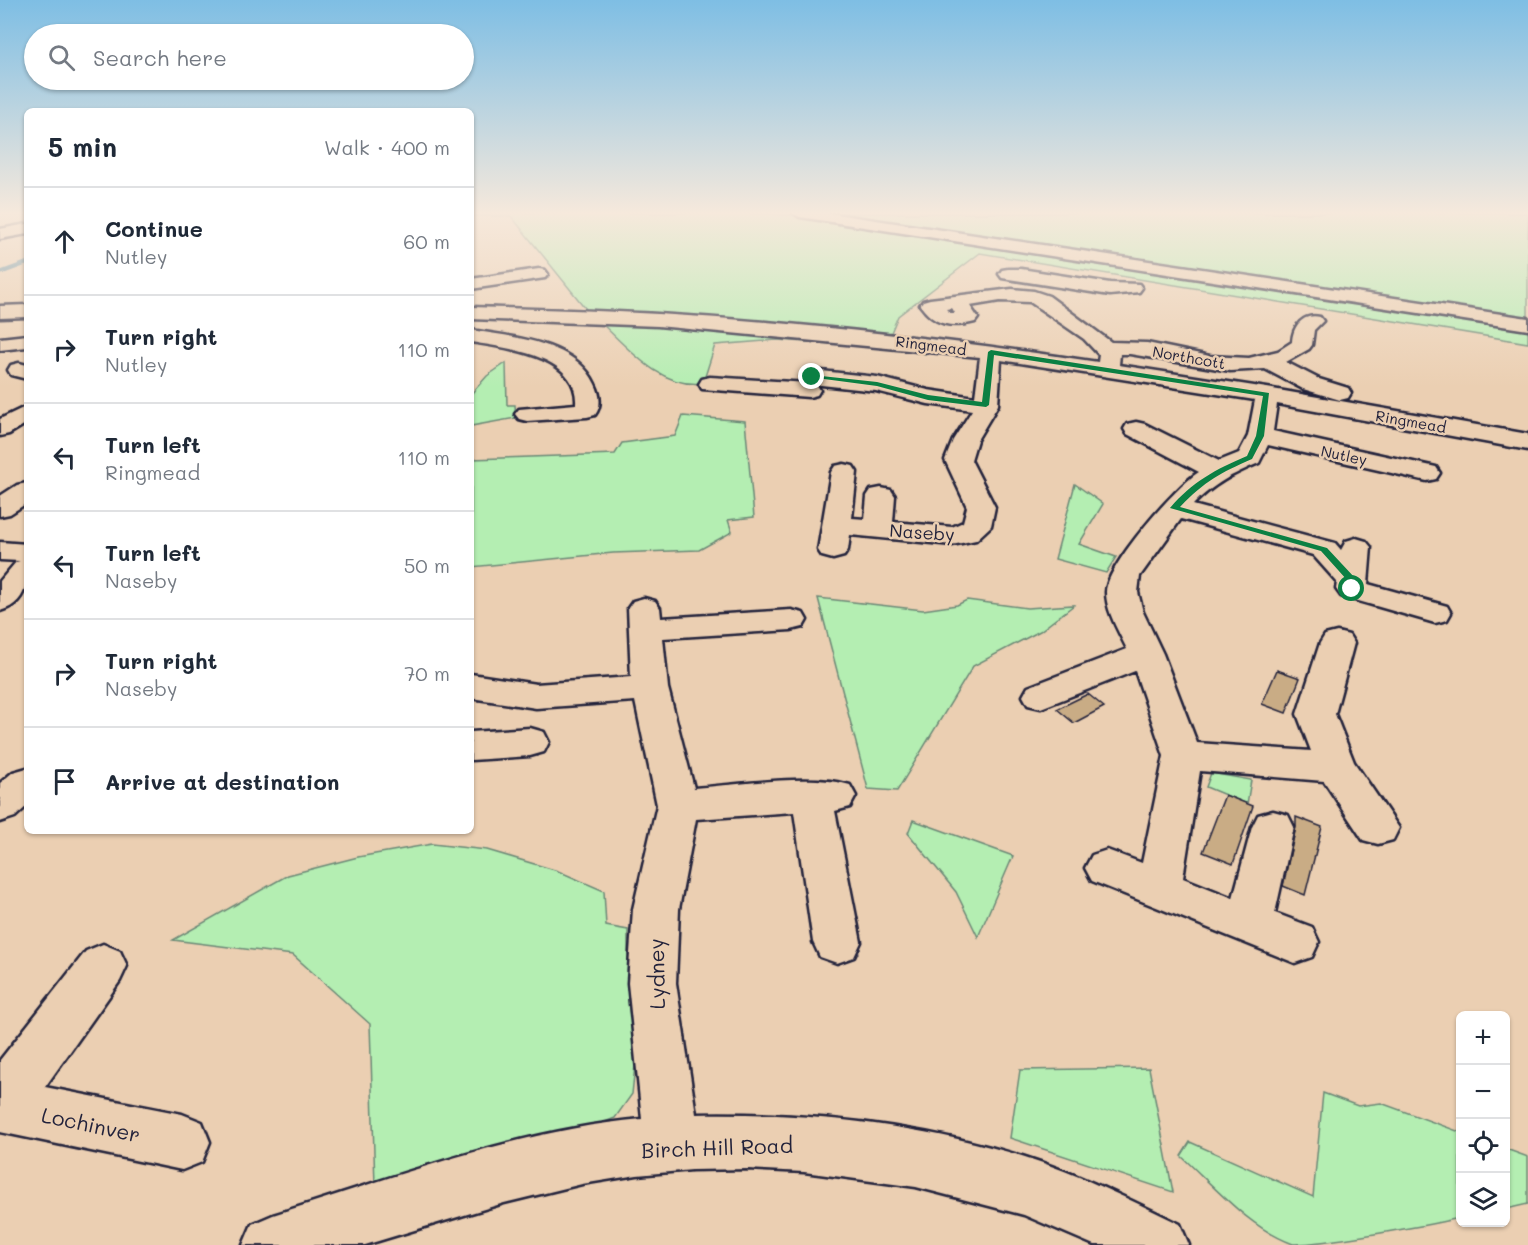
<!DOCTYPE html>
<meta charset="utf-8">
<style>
:root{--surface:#fff;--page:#f2f2f3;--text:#1f2937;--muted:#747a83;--line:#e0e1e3}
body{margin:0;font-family:Mali,sans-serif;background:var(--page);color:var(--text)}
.controls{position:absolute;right:18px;bottom:18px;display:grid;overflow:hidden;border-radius:9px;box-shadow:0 2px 4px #0004}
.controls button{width:54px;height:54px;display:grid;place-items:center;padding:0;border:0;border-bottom:2px solid var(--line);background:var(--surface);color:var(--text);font:30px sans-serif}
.stop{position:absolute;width:18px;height:18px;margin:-14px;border:4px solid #0b8043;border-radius:50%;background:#fff}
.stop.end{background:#0b8043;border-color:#fff;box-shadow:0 2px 6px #0008}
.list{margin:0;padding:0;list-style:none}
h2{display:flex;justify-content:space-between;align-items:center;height:78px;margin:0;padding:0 24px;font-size:26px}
h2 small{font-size:20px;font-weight:400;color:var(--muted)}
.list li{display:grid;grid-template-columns:39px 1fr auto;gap:18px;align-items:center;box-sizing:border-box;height:108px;padding:0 24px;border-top:2px solid var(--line)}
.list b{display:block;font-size:22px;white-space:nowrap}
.list p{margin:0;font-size:20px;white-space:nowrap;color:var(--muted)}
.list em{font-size:20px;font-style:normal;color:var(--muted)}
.icon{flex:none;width:33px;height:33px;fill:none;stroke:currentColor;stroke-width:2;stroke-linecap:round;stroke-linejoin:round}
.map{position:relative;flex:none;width:1528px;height:1245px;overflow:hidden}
.search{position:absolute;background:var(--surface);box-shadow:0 2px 4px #0004;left:24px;top:24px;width:450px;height:66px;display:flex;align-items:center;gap:15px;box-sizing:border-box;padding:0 21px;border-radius:33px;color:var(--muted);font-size:22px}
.panel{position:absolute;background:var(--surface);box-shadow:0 2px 4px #0004;left:24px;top:108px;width:450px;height:726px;border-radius:9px}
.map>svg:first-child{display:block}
.green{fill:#b4eeb2;stroke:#6b8876;stroke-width:1.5}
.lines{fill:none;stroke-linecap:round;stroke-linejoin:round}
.stream{stroke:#5a889d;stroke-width:4}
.building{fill:#c9ac85;stroke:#22223b;stroke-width:1.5}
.minor-casing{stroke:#22223b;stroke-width:5}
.major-casing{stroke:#22223b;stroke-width:5}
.minor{fill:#ebcfb2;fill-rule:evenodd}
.major{fill:#ebcfb2;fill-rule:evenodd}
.route{fill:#0b8043}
.labels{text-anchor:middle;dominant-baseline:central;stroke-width:5;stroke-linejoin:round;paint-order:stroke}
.far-street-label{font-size:15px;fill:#22223b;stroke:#ebcfb2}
.street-label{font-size:18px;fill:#22223b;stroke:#ebcfb2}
.near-street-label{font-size:21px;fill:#22223b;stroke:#ebcfb2}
</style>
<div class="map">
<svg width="1528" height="1245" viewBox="0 0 1528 1245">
<rect width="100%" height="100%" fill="#ebcfb2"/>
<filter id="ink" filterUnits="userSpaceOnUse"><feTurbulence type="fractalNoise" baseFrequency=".0167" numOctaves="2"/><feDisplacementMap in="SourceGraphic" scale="12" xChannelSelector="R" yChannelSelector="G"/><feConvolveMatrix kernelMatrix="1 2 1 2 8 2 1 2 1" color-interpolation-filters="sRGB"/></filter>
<g filter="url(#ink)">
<!-- green -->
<g class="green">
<path d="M 471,213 L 732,213 L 792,215 L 999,244 L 1528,328 L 1528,343 L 980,253 L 898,316 L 890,335 L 752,321 L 586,309 L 511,216 L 471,216 Z"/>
<path d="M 816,213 L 1528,213 L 1528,321 L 898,225 Z"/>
<path d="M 600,322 L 736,331 L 928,349 L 927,354 L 865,346 L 777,340 L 715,345 L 703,383 C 661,389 628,348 600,322 Z"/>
<path d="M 506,363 L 507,405 L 515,405 L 516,418 L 471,426 L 471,394 L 487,376 Z"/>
<path d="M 683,416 L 745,421 L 754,517 L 728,520 L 732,532 L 699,550 L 613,553 L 471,567 L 471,459 L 615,454 L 622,443 L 675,436 Z"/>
<path d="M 1075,484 L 1103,504 L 1079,544 L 1116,557 L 1106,573 L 1055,559 Z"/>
<path d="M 818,598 L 923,610 L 957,605 L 967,600 L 1027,608 L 1074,605 L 1040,631 L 973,666 L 897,791 L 868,789 Z"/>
<path d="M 1211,773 L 1251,780 L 1247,804 L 1206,787 Z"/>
<path d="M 913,820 L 1013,856 L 978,937 L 956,892 L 908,833 Z"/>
<path d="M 432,844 L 487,850 L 558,871 L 604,891 L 606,926 L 628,930 L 628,1002 L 636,1056 L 632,1094 L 615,1118 L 574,1134 L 375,1185 L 370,1024 L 293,955 L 173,940 L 288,875 L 358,857 Z"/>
<path d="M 1149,1068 L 1173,1192 L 1010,1138 L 1020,1070 Z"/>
<path d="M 1323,1093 L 1358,1106 L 1381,1103 L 1460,1132 L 1460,1218 C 1428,1225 1320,1245 1293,1244 C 1249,1228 1215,1187 1181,1156 L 1190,1142 L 1313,1197 Z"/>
<path d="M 1506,1149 L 1528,1157 L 1528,1204 L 1506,1209 Z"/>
</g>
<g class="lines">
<!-- stream -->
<path class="stream" d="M 0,273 L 27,263"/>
</g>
<!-- building -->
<g class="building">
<path d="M 1277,670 L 1300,678 L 1286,713 L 1262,704 Z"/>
<path d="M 1088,694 L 1104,707 L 1074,723 L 1057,709 Z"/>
<path d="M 1225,795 L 1253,806 L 1233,864 L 1203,852 Z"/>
<path d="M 1296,817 L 1322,827 L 1305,895 L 1283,886 L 1296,827 Z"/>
</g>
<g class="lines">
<!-- minor casing -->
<g class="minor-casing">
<g id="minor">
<path d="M 27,224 L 27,234 L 0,239 L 0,229 Z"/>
<path d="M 539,269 L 545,270 L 548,274 L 545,278 L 471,289 L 471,279 Z"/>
<path d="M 1008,269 L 1021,269 L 1110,283 L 1139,284 L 1142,288 L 1139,292 L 1110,295 L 1002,278 L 999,274 L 1002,270 Z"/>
<path d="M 1012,289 L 1034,291 L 1049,296 L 1111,342 L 1147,343 L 1210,356 L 1249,358 L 1278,351 L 1292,342 C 1293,326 1303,313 1320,317 L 1323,321 L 1314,330 L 1312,345 L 1309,349 L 1286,362 L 1319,379 L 1348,388 L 1351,393 L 1348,398 L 1340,400 L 1303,389 L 1265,369 L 1230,371 L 1130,354 L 1120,354 L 1119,365 L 1267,388 L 1528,434 L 1528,450 L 1277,404 L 1273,431 L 1436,467 L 1440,473 L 1436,479 L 1427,481 L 1268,445 L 1259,463 C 1233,474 1213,484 1193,505 L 1335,543 L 1341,550 L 1346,541 L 1356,538 L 1366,541 L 1371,547 L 1368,584 L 1447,606 L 1451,613 L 1447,620 L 1435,623 L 1341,596 L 1336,589 L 1337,582 L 1313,555 L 1181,519 L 1140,576 L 1138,592 L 1143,612 L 1163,654 L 1197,743 L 1311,751 L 1297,714 L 1320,643 L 1325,635 L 1337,632 L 1349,635 L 1354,643 L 1335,714 L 1354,762 L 1399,828 L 1393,840 L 1378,844 L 1363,840 L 1324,781 L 1200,771 L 1183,878 L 1233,898 L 1252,827 L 1258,815 L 1273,811 L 1288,815 L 1294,827 L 1275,913 L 1312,927 L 1319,942 L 1312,957 L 1295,963 L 1092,881 L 1085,868 L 1092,855 L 1107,850 L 1142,863 L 1164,756 L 1135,671 L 1041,708 L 1028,705 L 1023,696 L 1028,687 L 1127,649 C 1119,632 1106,611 1106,592 C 1106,566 1176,486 1199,472 L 1127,434 L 1124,429 L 1127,424 L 1136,422 L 1145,424 L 1219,461 L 1239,453 L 1248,436 L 1255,400 L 1001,360 L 998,405 L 977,440 L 971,460 L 995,507 L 991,526 L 976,540 L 952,545 L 850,535 L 848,550 L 844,556 L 833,559 L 822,556 L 818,550 L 831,472 L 835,466 L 844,464 L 853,466 L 857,472 L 852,518 L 865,519 L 867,496 L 871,490 L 881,488 L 891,490 L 895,496 L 893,522 L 952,527 L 963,522 L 967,507 L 945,460 L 953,440 L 972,410 L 928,404 L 876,391 L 812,384 L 804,382 L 801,377 L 804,372 L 812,370 L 877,377 L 928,390 L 975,397 L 980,357 L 658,326 L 471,319 L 471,307 C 533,309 596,310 658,314 C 805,323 952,340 1098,362 L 1099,355 L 1084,339 L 1030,302 L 1000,301 L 970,306 L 978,318 L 975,322 C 951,328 935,326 920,305 L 923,301 L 930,299 ZM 952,308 L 955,313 L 950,313 L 946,309 Z"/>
<path d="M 27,305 L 27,317 L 0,318 L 0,306 Z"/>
<path d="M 471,330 C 512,337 575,341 595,384 C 600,394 602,406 595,415 L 587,417 L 527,421 L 519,419 L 515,414 L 519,409 L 576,404 C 579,355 506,348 471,342 Z"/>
<path d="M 27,335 L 27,347 L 0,350 L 0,338 Z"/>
<path d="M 19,363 L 27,365 L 27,379 L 11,375 L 8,370 L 11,365 Z"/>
<path d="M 710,377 L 809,383 L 817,385 L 820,390 L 817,395 L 809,397 L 702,389 L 699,384 L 702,379 Z"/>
<path d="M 27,406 L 27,423 L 9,434 L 0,436 L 0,419 Z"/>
<path d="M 27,483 L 27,503 L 10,514 L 0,516 L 0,496 L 17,485 Z"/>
<path d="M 0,542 L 27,544 C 27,571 33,602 0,611 L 0,581 L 16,562 L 20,561 L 0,560 Z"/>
<path d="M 644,598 L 655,601 L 660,608 L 661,618 L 791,610 L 803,613 L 807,620 L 803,627 L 791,630 L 663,638 L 668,688 L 694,788 C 738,785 811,773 850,785 L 856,796 L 850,807 L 835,811 L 861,942 L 854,957 L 837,963 L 820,957 L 813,942 L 794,812 L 696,819 L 679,909 L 676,983 L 696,1114 C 808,1112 919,1124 1025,1157 C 1079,1174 1130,1200 1180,1224 L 1189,1245 L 1094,1245 L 1024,1215 L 916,1187 L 804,1172 L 748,1169 L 692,1170 L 637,1175 L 582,1184 L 504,1203 L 365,1245 L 243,1245 L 252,1224 L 273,1215 C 389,1179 522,1129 642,1119 L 628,983 L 633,909 L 657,805 L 635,701 L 536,708 L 471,698 L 471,674 L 536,684 L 631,677 L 628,608 L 633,601 Z"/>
<path d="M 530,728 L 544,732 L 549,742 L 544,752 L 530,756 L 471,760 L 471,732 Z"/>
<path d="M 27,768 L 27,806 L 15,817 L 0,822 L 0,783 L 13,772 Z"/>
<path d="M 103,944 L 120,951 L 127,966 L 120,981 L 45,1087 L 182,1114 L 202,1122 L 210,1142 L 202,1162 L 182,1170 L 0,1132 L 0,1060 L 86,951 Z"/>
</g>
</g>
<!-- major casing -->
<g class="major-casing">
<path id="major" d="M 793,213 L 829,213 L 1528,318 L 1528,330 L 800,217 Z"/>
</g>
<!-- minor -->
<use href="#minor" class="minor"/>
<!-- major -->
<use href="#major" class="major"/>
</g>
</g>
<!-- sky -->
<linearGradient id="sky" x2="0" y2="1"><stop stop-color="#7ebee4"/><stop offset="0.55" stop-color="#f6e9dc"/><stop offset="1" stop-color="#f6e9dc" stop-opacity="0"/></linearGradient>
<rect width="1528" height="387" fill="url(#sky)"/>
<!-- route -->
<path class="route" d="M 991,350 L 1269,393 L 1264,436 L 1252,459 C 1220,473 1205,481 1180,507 L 1327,548 L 1355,578 L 1357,589 L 1349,591 L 1347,580 L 1321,551 L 1170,508 C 1192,482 1216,469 1247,456 L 1256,436 L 1263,396 L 994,355 L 989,405 L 986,407 L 928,400 L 877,386 L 809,377 L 812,375 L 877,382 L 928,395 L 982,402 L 988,352 Z"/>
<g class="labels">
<!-- far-street labels -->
<g class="far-street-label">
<text transform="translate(931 345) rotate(7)">Ringmead</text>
<text transform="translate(1189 357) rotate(10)">Northcott</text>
<text transform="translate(1411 421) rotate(10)">Ringmead</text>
<text transform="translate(1344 455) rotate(12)">Nutley</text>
</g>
<!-- street labels -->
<g class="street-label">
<text transform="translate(922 532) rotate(4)">Naseby</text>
</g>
<!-- near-street labels -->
<g class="near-street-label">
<text transform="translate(656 974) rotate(-91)">Lydney</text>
<text transform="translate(91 1124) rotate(12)">Lochinver</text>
<text transform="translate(717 1147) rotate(-2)">Birch Hill Road</text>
</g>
</g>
</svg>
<div class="controls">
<button>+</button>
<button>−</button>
<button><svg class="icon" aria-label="locate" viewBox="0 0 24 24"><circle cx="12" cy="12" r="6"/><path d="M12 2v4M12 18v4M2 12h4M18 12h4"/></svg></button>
<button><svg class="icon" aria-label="layers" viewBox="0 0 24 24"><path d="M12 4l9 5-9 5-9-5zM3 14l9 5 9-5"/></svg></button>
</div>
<div class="stop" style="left:1352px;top:589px"></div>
<div class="stop end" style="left:812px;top:377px"></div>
<div class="search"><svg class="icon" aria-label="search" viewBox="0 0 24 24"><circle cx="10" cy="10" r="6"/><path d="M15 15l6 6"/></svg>Search here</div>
<section class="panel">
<h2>5 min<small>Walk · 400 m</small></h2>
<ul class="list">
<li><svg class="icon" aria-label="ahead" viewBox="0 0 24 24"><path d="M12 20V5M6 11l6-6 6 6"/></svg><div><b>Continue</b><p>Nutley</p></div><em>60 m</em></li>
<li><svg class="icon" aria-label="right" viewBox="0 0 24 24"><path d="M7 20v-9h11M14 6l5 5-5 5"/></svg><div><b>Turn right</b><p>Nutley</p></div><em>110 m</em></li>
<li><svg class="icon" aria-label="left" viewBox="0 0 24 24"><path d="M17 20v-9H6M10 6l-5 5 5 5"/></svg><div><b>Turn left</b><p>Ringmead</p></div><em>110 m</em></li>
<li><svg class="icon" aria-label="left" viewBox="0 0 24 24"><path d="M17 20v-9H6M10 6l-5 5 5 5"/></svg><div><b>Turn left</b><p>Naseby</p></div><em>50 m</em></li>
<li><svg class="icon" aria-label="right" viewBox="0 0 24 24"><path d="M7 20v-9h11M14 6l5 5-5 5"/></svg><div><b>Turn right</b><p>Naseby</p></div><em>70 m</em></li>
<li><svg class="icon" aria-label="arrive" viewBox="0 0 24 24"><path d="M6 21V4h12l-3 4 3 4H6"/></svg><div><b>Arrive at destination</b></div></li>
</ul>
</section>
</div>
